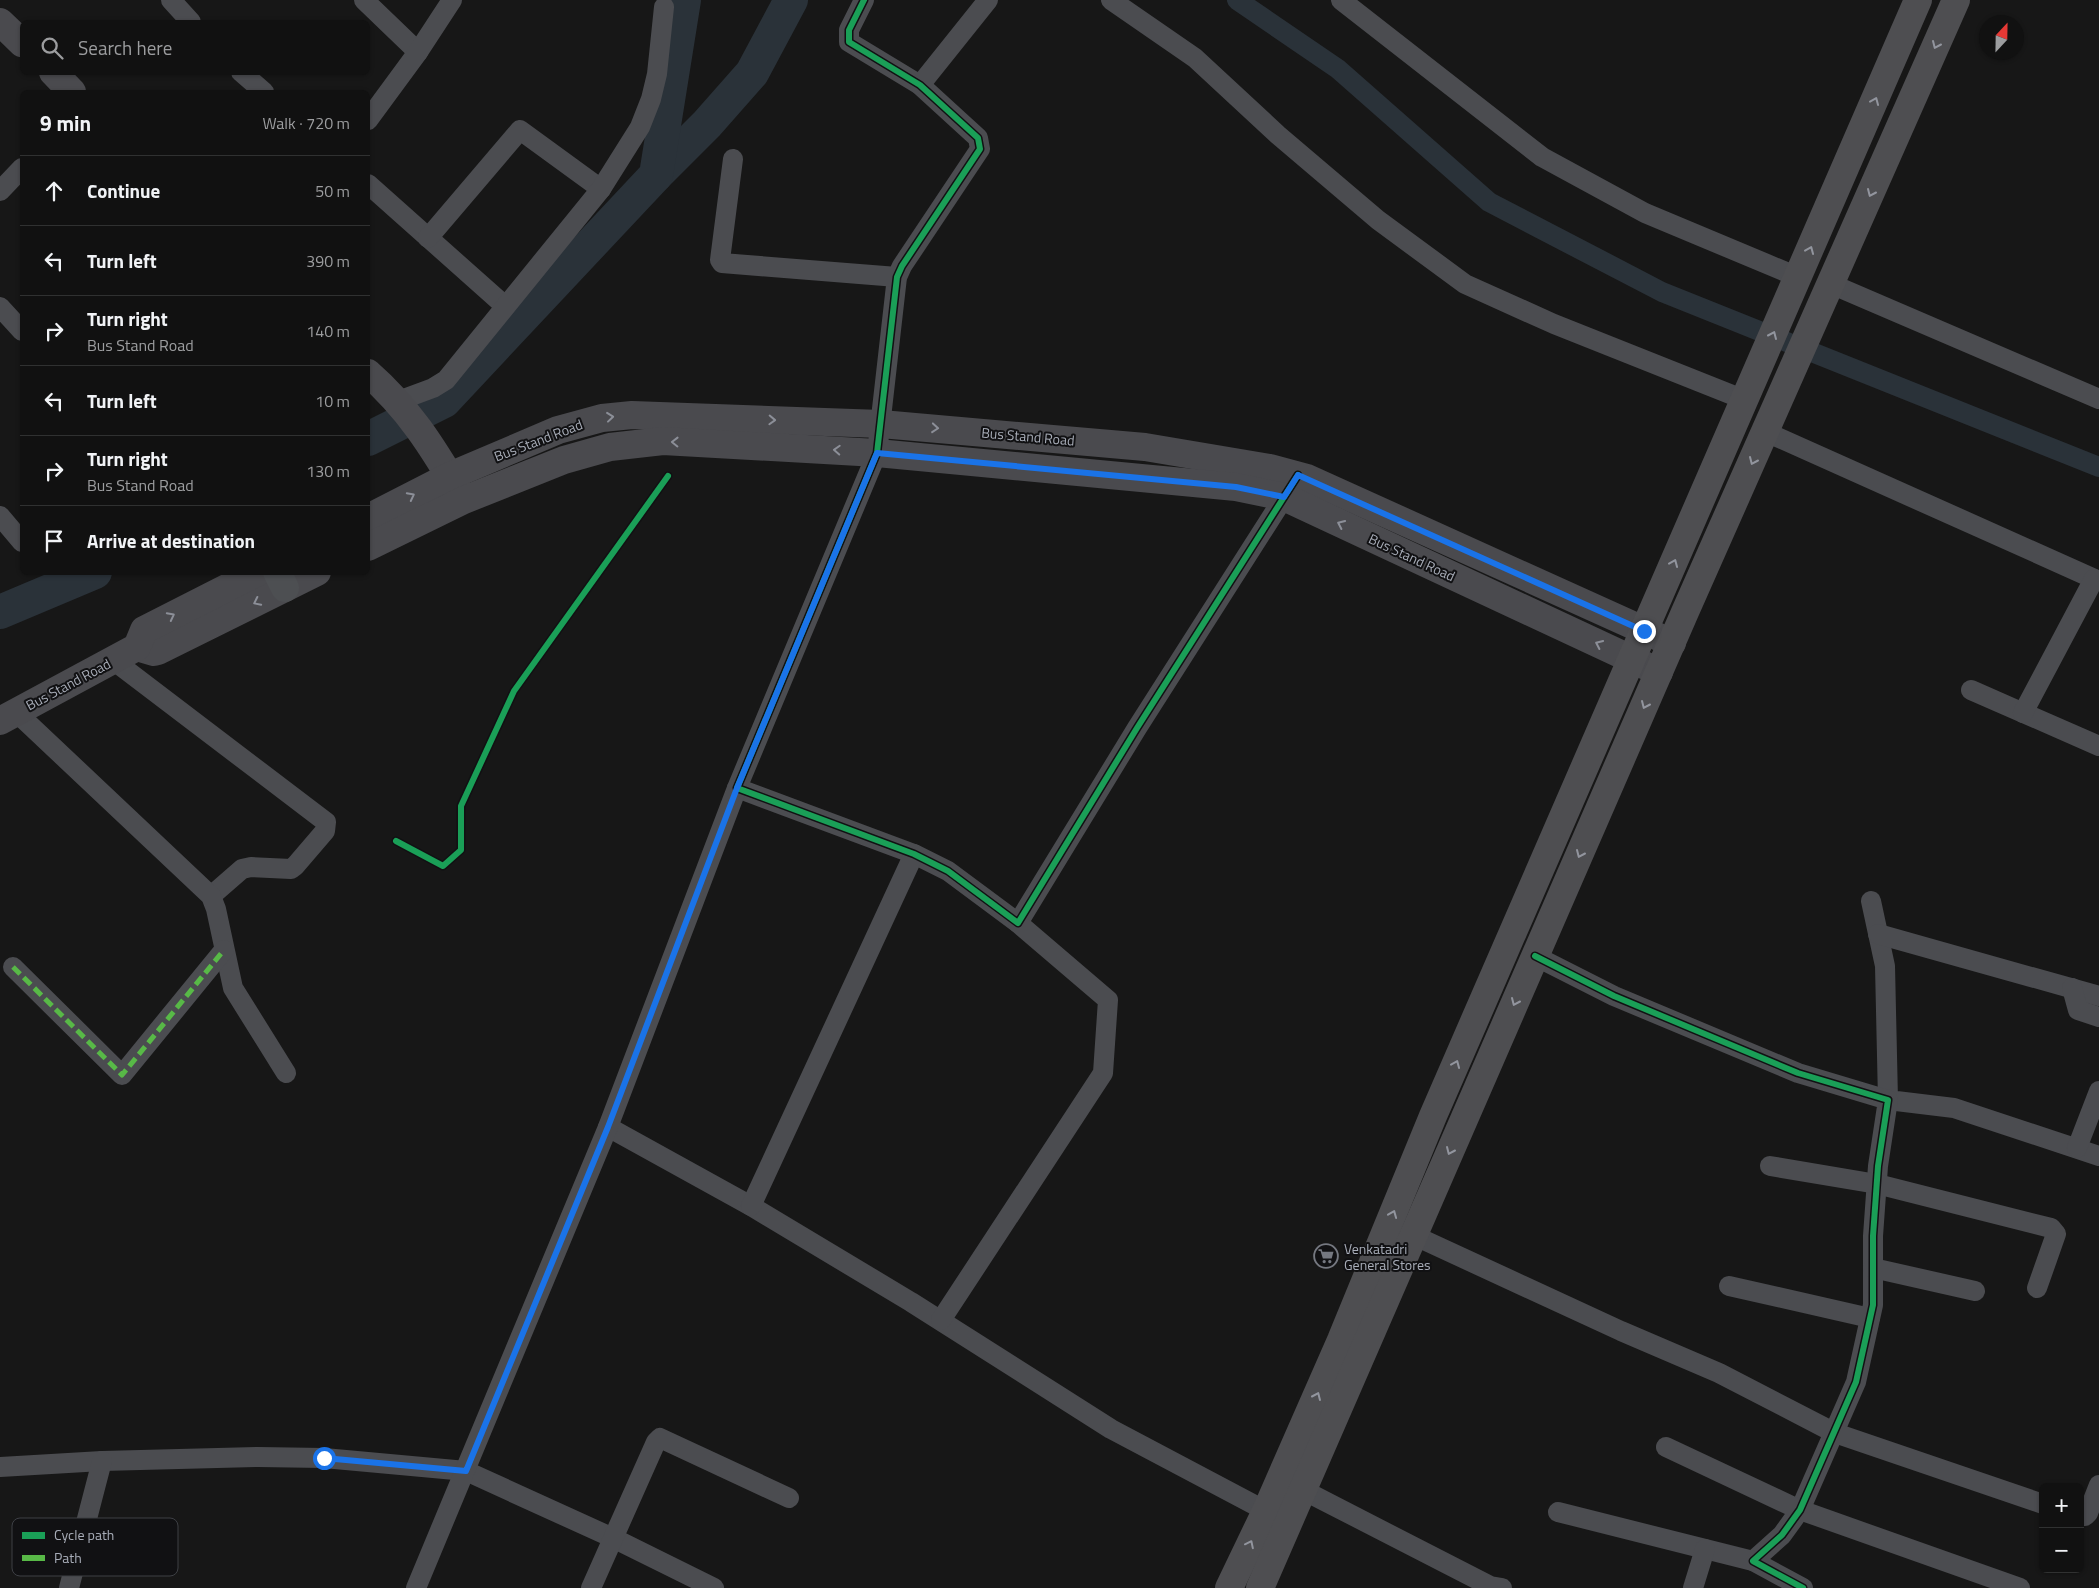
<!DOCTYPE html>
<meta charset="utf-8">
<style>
:root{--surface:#111;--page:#1e1f1f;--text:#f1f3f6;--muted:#9c9d9f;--line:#303131}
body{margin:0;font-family:"Titillium Web",sans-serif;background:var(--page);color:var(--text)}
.controls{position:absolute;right:15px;bottom:15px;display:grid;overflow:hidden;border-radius:8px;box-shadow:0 1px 4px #0004}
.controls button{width:45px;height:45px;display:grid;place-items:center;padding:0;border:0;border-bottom:1px solid var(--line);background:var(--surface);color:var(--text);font:25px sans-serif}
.compass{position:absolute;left:1979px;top:15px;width:45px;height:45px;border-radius:50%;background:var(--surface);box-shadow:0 1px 4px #0004;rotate:22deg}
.stop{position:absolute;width:15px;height:15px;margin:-11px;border:4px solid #1a73e8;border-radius:50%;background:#fff}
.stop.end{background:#1a73e8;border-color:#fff;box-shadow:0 1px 5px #0008}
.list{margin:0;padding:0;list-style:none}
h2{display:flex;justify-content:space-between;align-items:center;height:65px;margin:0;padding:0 20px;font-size:21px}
h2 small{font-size:16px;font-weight:400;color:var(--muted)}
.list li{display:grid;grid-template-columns:32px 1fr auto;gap:15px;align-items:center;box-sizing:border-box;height:70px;padding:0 20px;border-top:1px solid var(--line)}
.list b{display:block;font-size:19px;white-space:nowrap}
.list p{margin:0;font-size:16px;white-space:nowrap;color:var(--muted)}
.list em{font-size:16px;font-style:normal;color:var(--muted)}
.icon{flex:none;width:28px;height:28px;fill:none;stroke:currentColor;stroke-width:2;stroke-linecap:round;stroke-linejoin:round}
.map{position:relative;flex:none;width:2099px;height:1588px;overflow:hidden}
.search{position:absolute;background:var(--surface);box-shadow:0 1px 4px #0004;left:20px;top:20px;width:350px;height:55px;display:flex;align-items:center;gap:12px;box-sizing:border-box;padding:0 18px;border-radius:8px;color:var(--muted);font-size:19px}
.panel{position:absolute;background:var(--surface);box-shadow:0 1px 4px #0004;left:20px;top:90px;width:350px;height:485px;border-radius:8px}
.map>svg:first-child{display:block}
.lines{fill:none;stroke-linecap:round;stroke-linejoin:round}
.canal{stroke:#2a3239;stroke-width:20}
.river{stroke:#2a3239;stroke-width:34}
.street{stroke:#4b4c50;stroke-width:20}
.secondary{stroke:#4a4a4e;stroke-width:28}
.primary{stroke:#4d4f52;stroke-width:28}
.highway{stroke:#4e4e51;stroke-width:28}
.quiet{stroke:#58b947;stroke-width:5;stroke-dasharray:10 5;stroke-linecap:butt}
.cycleway-casing{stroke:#111113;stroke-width:9}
.cycleway{stroke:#1a9f57;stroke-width:6}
.oneway{stroke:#92959e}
.oneway2{stroke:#8c8f98}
.route{stroke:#1a73e8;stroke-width:6}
.labels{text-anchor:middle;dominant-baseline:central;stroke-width:4;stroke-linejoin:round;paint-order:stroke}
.street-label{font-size:14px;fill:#a8adb8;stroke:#111113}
.poi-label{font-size:14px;fill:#a8adb8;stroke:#111113;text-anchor:start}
.key{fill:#111113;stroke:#3e4045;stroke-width:1}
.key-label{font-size:14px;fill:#a8adb8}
</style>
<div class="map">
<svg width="2099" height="1588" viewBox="0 0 2099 1588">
<rect width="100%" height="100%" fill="#171717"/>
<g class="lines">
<!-- canal -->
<path class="canal" d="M 1237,0 L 1338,69 L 1489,202 L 1662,292 L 2099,467"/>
<!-- river -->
<g class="river">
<path d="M 656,175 L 707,124 L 752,73 L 791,0"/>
<path d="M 368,439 L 444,401 L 656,175 L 684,0"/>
<path d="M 0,612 L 95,572"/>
</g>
<!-- street -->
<g class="street">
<path d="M 171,0 L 191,22"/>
<path d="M 364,0 L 418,52"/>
<path d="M 864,0 L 849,30 L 849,42 L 920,85 L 978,138 L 980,149 L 902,266 L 897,277 L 877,453 L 737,788 L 914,854 L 948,871 L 1018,923 L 1137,728 L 1290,488"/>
<path d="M 1111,0 L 1195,58 L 1278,135 L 1378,220 L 1465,284 L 1554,324 L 1745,400"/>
<path d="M 1341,0 L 1542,157 L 1645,213 L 1798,277"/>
<path d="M 241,72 L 264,92"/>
<path d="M 920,85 L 988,0"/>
<path d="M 368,120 L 418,52 L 452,0"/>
<path d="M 733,159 L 720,260 L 722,263 L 897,277"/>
<path d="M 368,184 L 505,306"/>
<path d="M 0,191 L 22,168"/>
<path d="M 428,238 L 520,130 L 601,189"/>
<path d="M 1831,284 L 2099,399"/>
<path d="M 0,307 L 22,331"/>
<path d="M 398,401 L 433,388 L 446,380 L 601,189 L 640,127 L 651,99 L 657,74 L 664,7"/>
<path d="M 1766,432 L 2099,581"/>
<path d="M 0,516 L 22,542"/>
<path d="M 113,660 L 326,822 L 325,831 L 295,866 L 291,869 L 251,867 L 242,869 L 211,896"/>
<path d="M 1971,690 L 2099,746"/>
<path d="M 16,712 L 211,896 L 216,909 L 233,988 L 286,1073"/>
<path d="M 2023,713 L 2094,579"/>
<path d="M 1871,901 L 1885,966 L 1888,1100 L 1954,1108 L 2099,1156"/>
<path d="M 1878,934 L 2099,996"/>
<path d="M 1535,956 L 1614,996 L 1798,1073 L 1888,1100 L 1878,1166 L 1873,1236 L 1873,1305 L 1856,1382 L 1800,1510 L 1782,1535 L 1753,1561 L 1803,1588"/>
<path d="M 13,967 L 122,1075 L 224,950"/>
<path d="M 2072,988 L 2078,1010 L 2099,1017"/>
<path d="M 608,1127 L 751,1206 L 911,1302 L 1111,1429 L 1266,1511"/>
<path d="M 2077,1148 L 2099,1091"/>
<path d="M 1770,1166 L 1877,1184 L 2051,1228 L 2056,1234 L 2037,1288"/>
<path d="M 751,1206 L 914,854"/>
<path d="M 1413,1235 L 1621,1331 L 1719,1373 L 1835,1433 L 2043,1504"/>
<path d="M 1873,1268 L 1975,1291"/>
<path d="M 1729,1286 L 1870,1318"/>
<path d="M 941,1320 L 1103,1073 L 1108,1000 L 1018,923"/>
<path d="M 1666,1447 L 1800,1510 L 2020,1588"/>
<path d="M 0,1467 L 102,1461 L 258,1457 L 324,1458 L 466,1471 L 613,1538 L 714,1588"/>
<path d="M 1303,1490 L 1490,1586 L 1502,1588"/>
<path d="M 1558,1512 L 1753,1561"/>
<path d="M 2080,1516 L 2085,1516 L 2088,1513 L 2099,1485"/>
<path d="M 69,1588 L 102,1461"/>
<path d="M 416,1588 L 608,1127 L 737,788"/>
<path d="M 591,1588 L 656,1442 L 660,1438 L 789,1498"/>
<path d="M 1693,1588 L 1705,1549"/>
</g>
<!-- secondary -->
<g class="secondary">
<path d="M 0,22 L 22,43"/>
<path d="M 53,72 L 72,92"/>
<path d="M 368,373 C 408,408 432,446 459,492"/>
<path d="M 368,518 L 450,476 L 558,430 L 602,418 L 632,415 L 881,424 L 1145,447 L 1270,468 L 1307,478 L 1672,643"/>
<path d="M 368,547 L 464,500 L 564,460 L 610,447 L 663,441 L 877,453 L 1236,487 L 1284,497 L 1659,672"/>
<path d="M 137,647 L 154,652 L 158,651 L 317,572"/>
<path d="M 0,721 L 137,647 L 144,630 L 258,572"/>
</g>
<!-- primary -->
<path class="primary" d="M 277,572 L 285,588"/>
<!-- highway -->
<g class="highway">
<path d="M 1229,1588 L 1266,1511 L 1341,1340 L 1433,1116 L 1918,0"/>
<path d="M 1260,1588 L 1685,612 L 1956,0"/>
</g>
<!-- quiet -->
<path class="quiet" d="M 13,967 L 122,1075 L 224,950"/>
<!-- cycleway casing -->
<g class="cycleway-casing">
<g id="cycleway">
<path d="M 864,0 L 849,30 L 849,42 L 920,85 L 978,138 L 980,149 L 902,266 L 897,277 L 877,453 L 737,788 L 914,854 L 948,871 L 1018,923 L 1137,728 L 1298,475"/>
<path d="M 396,841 L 443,866 L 461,850 L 461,806 L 514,691 L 668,476"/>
<path d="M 1535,956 L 1614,996 L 1798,1073 L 1888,1100 L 1878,1166 L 1873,1236 L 1873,1305 L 1856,1382 L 1800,1510 L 1782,1535 L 1753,1561 L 1803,1588"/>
</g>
</g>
<!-- cycleway -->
<use href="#cycleway" class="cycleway"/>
</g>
<!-- one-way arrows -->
<defs><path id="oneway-chevron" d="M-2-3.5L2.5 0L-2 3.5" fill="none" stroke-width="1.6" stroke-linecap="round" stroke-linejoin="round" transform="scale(1.25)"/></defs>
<g class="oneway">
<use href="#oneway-chevron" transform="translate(1936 45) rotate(114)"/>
<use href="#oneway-chevron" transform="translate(1875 101) rotate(-67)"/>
<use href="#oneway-chevron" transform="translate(1871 193) rotate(114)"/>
<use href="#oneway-chevron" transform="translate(1810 250) rotate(-67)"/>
<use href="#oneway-chevron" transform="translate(1773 335) rotate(-66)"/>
<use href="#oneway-chevron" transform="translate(1753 461) rotate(114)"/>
<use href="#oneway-chevron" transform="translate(1674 563) rotate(-67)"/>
<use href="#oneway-chevron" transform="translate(1645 705) rotate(114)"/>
<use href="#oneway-chevron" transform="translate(1580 854) rotate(114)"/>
<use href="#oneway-chevron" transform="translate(1515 1002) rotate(114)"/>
<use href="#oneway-chevron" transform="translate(1456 1064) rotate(-67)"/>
<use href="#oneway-chevron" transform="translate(1450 1151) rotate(114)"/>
<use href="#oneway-chevron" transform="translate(1393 1214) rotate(-68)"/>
<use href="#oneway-chevron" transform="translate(1317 1396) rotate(-66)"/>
<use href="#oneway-chevron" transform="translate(1250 1544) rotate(-64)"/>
</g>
<g class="oneway2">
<use href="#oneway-chevron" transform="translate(610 417) rotate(-6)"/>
<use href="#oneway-chevron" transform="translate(772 420) rotate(2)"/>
<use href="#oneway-chevron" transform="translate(935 428) rotate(5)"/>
<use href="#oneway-chevron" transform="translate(675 442) rotate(-179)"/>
<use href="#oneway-chevron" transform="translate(837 450) rotate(-177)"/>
<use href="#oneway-chevron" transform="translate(411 496) rotate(-27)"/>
<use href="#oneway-chevron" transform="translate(1341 524) rotate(-155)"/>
<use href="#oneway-chevron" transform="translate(257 602) rotate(154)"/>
<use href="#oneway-chevron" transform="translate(171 616) rotate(-27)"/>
<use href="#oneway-chevron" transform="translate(1599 644) rotate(-155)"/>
</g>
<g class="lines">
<!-- route -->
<path class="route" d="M 324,1458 L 466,1471 L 608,1127 L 737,788 L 877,453 L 1236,487 L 1284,497 L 1298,475 L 1644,631"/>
</g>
<!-- icons -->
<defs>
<g id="supermarket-ring" transform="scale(1.25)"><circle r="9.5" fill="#111113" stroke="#757880" stroke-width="1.5"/><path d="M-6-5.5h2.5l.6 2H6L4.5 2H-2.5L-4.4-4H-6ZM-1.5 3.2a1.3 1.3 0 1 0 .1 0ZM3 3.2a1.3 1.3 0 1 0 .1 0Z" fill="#757880"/></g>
</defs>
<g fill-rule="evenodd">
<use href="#supermarket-ring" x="1326" y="1256"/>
</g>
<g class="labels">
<!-- street labels -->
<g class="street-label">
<text transform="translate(1028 436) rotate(5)">Bus Stand Road</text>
<text transform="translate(538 440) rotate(-21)">Bus Stand Road</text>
<text transform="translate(1412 557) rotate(25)">Bus Stand Road</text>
<text transform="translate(68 684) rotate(-28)">Bus Stand Road</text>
</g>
<!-- poi labels -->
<g class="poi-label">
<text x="1344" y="1248">Venkatadri<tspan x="1344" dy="16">General Stores</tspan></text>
</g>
</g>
<!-- legend -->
<rect x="12" y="1518" width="166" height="58" rx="8" class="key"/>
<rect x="22" y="1532" width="23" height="7" fill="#1a9f57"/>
<rect x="22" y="1555" width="23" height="6" fill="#58b947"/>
<g class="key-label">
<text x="54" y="1540">Cycle path</text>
<text x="54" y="1563">Path</text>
</g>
</svg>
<div class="controls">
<button>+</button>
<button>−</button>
</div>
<svg class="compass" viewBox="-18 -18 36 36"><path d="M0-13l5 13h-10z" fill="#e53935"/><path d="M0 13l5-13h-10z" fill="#9c9d9f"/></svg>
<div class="stop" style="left:324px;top:1458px"></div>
<div class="stop end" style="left:1644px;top:631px"></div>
<div class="search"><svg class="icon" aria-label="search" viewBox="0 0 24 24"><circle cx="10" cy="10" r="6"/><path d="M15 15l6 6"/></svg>Search here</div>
<section class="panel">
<h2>9 min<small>Walk · 720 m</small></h2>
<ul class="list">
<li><svg class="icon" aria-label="ahead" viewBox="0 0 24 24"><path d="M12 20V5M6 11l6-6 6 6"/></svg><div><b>Continue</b></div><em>50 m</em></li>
<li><svg class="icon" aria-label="left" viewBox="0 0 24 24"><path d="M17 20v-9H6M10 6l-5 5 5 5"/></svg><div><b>Turn left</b></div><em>390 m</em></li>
<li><svg class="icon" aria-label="right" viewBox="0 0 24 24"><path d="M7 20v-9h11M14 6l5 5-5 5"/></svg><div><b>Turn right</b><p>Bus Stand Road</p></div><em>140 m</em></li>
<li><svg class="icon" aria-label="left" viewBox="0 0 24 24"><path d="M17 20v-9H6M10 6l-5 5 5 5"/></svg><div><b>Turn left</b></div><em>10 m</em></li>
<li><svg class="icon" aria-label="right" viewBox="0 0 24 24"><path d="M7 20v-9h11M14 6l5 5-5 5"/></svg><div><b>Turn right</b><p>Bus Stand Road</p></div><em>130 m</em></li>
<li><svg class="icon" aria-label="arrive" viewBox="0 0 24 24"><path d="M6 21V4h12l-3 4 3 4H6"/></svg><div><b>Arrive at destination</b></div></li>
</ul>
</section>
</div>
